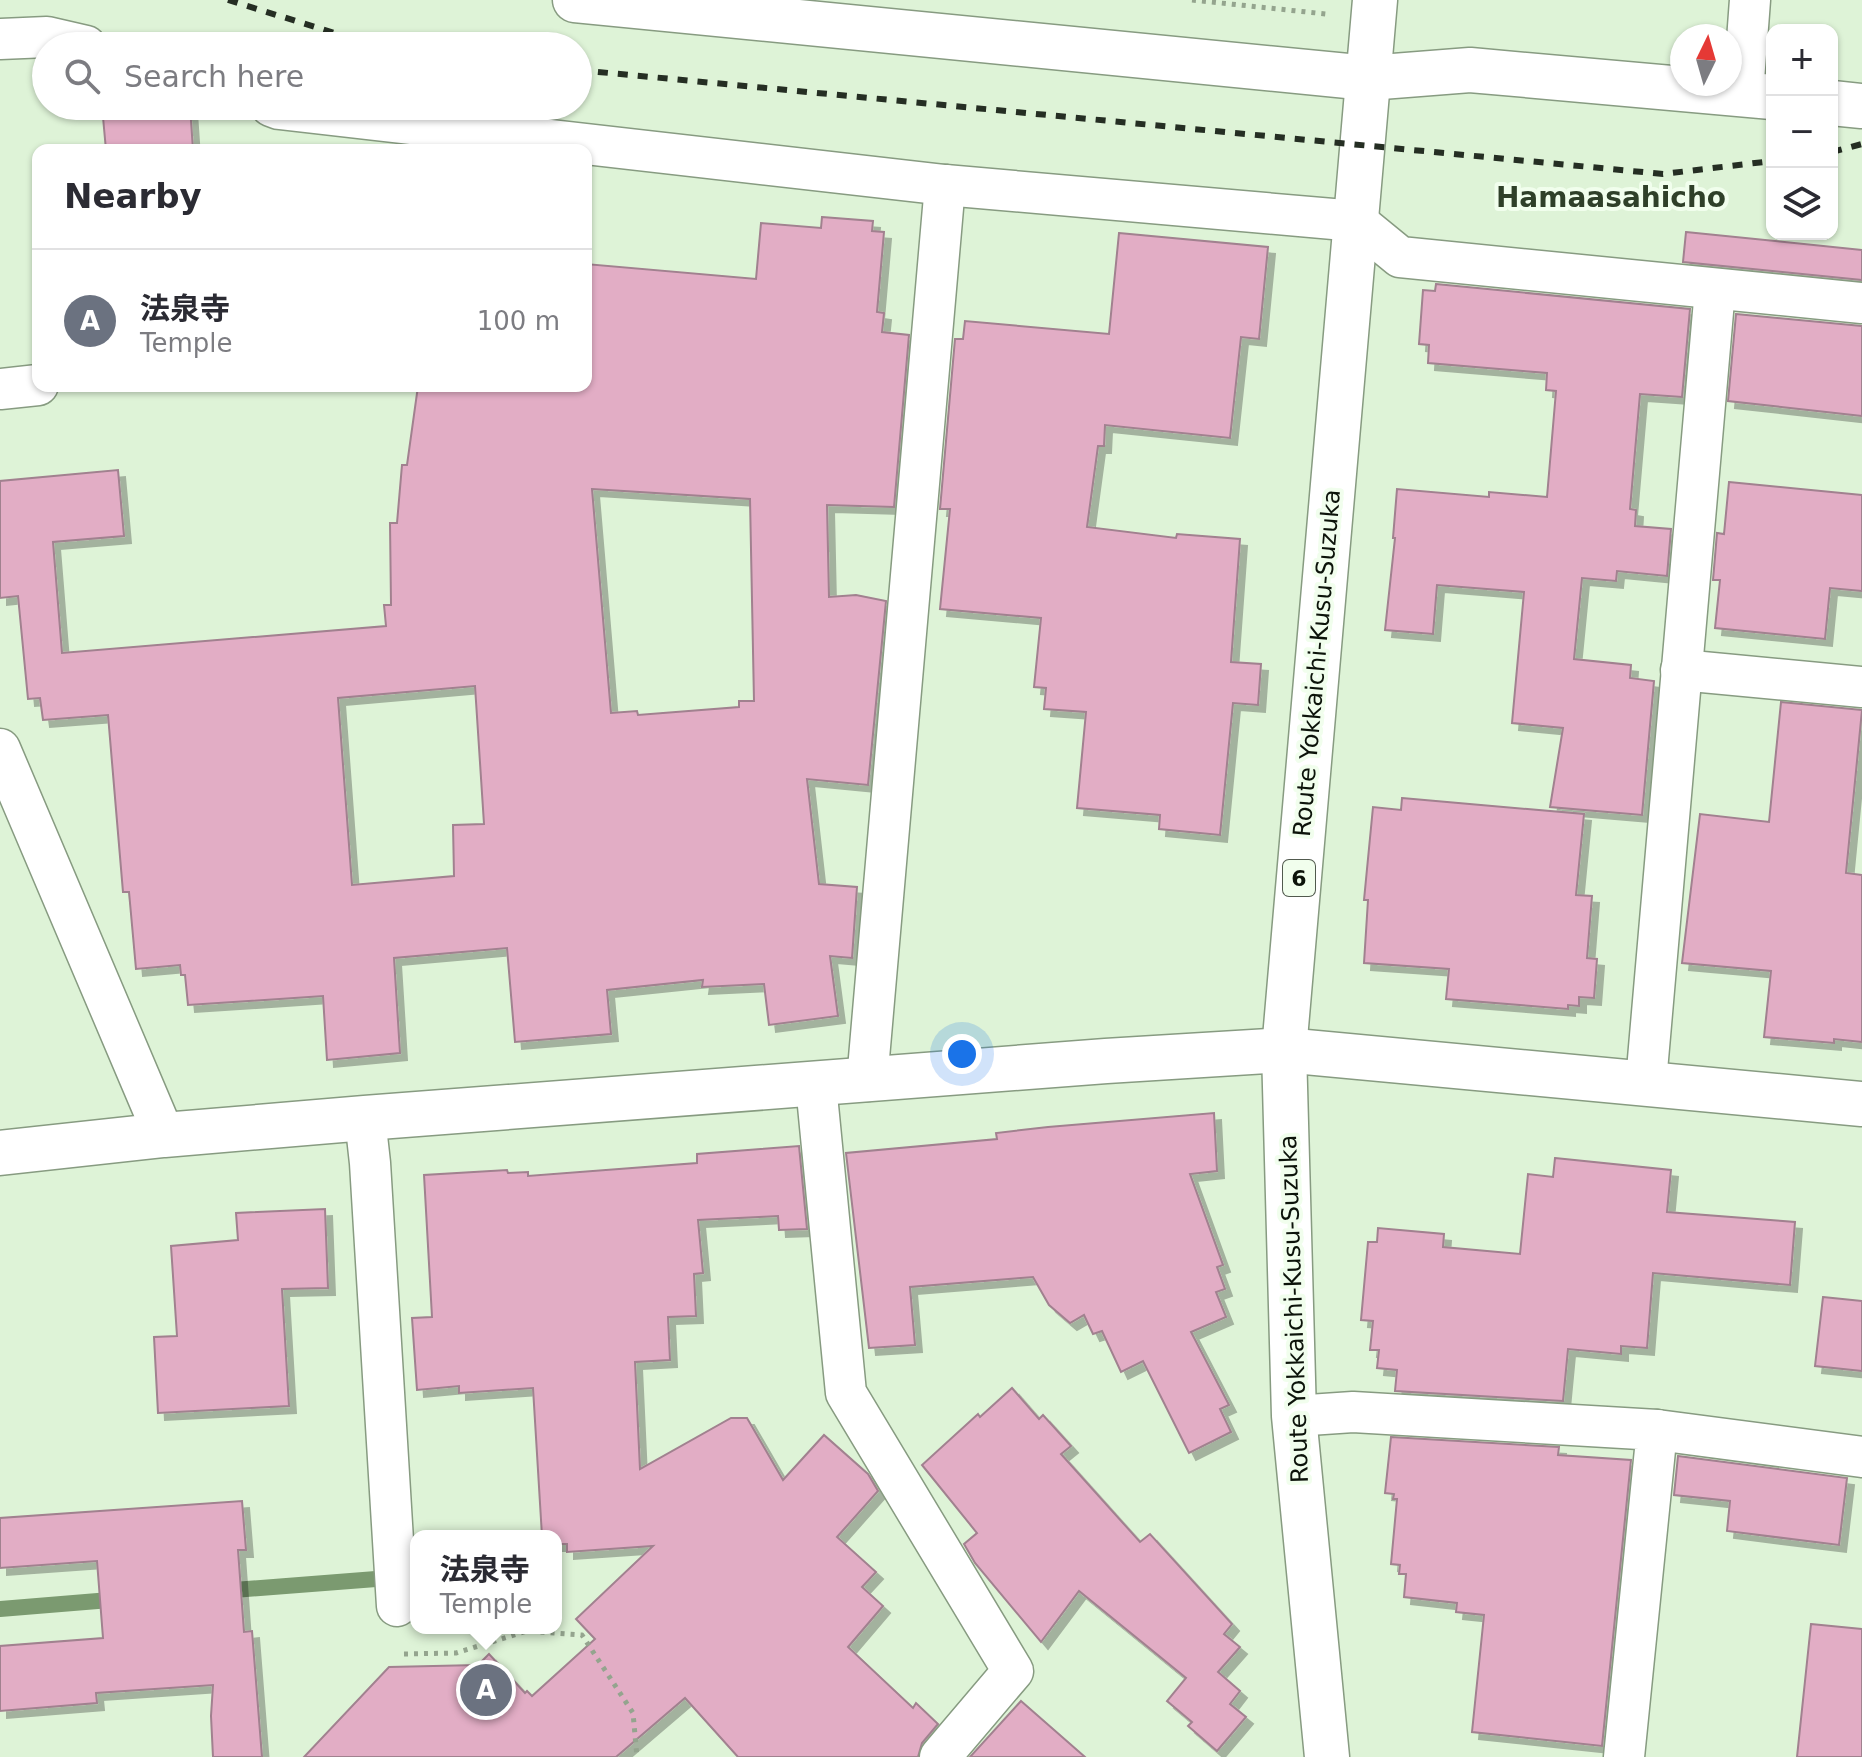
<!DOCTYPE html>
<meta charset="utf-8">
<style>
:root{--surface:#fff;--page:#f7f7f7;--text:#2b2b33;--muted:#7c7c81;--line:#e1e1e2;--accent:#981065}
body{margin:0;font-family:"DejaVu Sans","Noto Sans JP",sans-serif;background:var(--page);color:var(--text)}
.controls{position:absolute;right:24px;top:24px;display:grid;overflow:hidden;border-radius:16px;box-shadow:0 2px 6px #0004}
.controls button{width:72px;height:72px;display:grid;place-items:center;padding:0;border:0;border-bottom:2px solid var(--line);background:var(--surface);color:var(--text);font:40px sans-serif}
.compass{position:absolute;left:1670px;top:24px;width:72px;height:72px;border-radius:50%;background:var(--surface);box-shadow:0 2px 6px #0004;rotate:5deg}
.you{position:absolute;left:962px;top:1054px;width:28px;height:28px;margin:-20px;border:6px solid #fff;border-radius:50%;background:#1a73e8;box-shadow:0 0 0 12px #1a73e833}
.badge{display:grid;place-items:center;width:52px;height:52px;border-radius:50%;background:var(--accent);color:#fff;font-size:26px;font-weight:700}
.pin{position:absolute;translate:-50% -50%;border:4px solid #fff;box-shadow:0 2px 8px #0006}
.popup{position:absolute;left:410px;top:1530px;width:152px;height:104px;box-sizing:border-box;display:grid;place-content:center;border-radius:16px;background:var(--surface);filter:drop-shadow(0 2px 6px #0005);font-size:26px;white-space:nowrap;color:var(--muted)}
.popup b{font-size:30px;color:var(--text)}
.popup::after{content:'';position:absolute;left:50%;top:100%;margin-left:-16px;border:16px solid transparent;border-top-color:var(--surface)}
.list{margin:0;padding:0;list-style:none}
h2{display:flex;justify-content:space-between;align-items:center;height:104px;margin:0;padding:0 32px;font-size:34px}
h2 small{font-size:26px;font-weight:400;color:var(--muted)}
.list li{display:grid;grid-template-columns:52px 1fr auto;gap:24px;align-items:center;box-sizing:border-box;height:144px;padding:0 32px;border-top:2px solid var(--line)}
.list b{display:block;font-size:30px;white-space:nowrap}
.list p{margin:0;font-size:26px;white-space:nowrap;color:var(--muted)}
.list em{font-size:26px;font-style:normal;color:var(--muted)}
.icon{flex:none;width:44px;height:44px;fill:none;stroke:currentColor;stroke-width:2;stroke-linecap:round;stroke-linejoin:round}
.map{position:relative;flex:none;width:1862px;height:1757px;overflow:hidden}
.search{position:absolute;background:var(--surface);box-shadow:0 2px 6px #0004;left:32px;top:32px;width:560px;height:88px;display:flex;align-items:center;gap:20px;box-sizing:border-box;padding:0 28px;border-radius:44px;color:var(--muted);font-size:30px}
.panel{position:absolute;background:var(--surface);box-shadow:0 2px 6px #0004;left:32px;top:144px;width:560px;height:248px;border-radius:16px}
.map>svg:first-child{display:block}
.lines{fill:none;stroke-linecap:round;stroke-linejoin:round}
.stream{stroke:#7b9a70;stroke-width:16}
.building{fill:#e2adc5;stroke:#a1818f;stroke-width:2;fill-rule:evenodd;filter:url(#shadow)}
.street-casing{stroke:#879b81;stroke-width:43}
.secondary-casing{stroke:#879b81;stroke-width:47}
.primary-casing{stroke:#879b81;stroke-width:47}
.path{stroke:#94a48e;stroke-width:5;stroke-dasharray:4 6;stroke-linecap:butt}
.street{stroke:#fff;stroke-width:40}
.secondary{stroke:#fff;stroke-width:44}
.primary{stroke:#fff;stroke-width:44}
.rail{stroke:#252e23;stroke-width:6;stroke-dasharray:10 10;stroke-linecap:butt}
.labels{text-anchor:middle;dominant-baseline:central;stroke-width:8;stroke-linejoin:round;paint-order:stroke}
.shield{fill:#f1feed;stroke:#515a4e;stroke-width:2}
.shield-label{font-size:22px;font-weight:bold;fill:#0c130a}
.street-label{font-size:24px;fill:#0c130a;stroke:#f1feed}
.quarter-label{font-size:28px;font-weight:bold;fill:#2f4029;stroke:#f1feed}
</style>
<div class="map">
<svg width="1862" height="1757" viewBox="0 0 1862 1757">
<defs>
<filter id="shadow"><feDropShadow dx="7" dy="7" stdDeviation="0" flood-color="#0004"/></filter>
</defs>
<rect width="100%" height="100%" fill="#def3d7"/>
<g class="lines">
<!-- stream -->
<g class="stream">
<path d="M 221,1591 L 376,1579"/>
<path d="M 0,1609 L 122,1599"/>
</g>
</g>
<!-- building -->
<g class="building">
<path d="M 102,106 L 190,106 L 193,150 L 106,150 Z"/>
<path d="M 822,217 L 873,221 L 872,231 L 884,232 L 877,312 L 884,313 L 882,332 L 909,335 L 894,507 L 827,505 L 829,597 L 856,595 L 886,601 L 868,785 L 807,779 L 819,884 L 857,887 L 852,958 L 830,956 L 838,1016 L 769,1025 L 764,984 L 702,987 L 703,980 L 607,990 L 611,1034 L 515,1042 L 507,948 L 394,958 L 400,1053 L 327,1060 L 323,996 L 188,1005 L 185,975 L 181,975 L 180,965 L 136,969 L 129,892 L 123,892 L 108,715 L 43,720 L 40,698 L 28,699 L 18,596 L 0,598 L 0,481 L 118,470 L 124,536 L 53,542 L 62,653 L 386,626 L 384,605 L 391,605 L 390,523 L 397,523 L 402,465 L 407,465 L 418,386 L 586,386 L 586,264 L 756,279 L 761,223 L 821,228 ZM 592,489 L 750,499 L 754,701 L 739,701 L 739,707 L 638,715 L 637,711 L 611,713 ZM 475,686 L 484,824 L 453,825 L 454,876 L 352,885 L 338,698 Z"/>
<path d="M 1686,232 L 1862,250 L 1862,280 L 1683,262 Z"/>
<path d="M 1119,233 L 1268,247 L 1259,339 L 1241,337 L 1230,438 L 1105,425 L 1104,446 L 1098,446 L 1087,527 L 1176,538 L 1177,534 L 1240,539 L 1231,662 L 1261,664 L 1258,705 L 1233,703 L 1220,835 L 1159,829 L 1160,815 L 1077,808 L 1086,712 L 1044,709 L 1046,688 L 1034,687 L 1041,618 L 940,609 L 950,509 L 940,509 L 955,339 L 963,339 L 965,321 L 1109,334 Z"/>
<path d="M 1436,284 L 1690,309 L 1682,397 L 1640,394 L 1630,509 L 1636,510 L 1635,526 L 1671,529 L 1667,576 L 1617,571 L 1616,581 L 1582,578 L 1574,659 L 1631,665 L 1630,678 L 1654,681 L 1642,815 L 1550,807 L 1563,728 L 1512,723 L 1524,592 L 1437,585 L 1433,634 L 1385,630 L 1395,538 L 1393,538 L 1397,489 L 1489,497 L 1489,492 L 1547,497 L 1556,391 L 1546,390 L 1547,373 L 1428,363 L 1429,345 L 1419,344 L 1423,290 L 1435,291 Z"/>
<path d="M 1736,314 L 1862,326 L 1862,416 L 1728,401 Z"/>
<path d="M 1729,482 L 1862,495 L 1862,591 L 1830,588 L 1825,639 L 1715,628 L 1720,580 L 1713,580 L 1717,533 L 1724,534 Z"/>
<path d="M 1781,702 L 1862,710 L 1846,873 L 1862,875 L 1862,1042 L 1834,1039 L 1834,1043 L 1764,1037 L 1771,971 L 1682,963 L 1700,814 L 1769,822 Z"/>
<path d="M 1402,798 L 1584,814 L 1576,895 L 1592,896 L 1587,958 L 1597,959 L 1594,998 L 1579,997 L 1579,1006 L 1568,1005 L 1568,1009 L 1446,999 L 1449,969 L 1364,963 L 1368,900 L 1364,900 L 1373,807 L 1401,810 Z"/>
<path d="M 1214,1113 L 1217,1171 L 1190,1174 L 1223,1265 L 1217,1267 L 1225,1289 L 1216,1292 L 1226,1317 L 1191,1332 L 1229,1405 L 1220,1409 L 1231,1432 L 1189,1453 L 1143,1361 L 1121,1372 L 1102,1331 L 1093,1334 L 1084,1315 L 1070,1323 L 1049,1305 L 1033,1277 L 910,1287 L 915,1345 L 869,1348 L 846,1153 L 997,1139 L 996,1133 L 1048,1127 Z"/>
<path d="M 799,1146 L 807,1229 L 779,1230 L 778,1216 L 698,1220 L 703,1273 L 694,1274 L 696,1316 L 668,1317 L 670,1360 L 635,1362 L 640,1469 L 731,1418 L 747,1418 L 783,1480 L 824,1435 L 868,1474 L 878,1491 L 837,1537 L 876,1572 L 862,1587 L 883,1606 L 848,1647 L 913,1708 L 916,1703 L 938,1724 L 922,1743 L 918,1757 L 738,1757 L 685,1698 L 616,1757 L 304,1757 L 389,1667 L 478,1665 L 489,1654 L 525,1693 L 527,1691 L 532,1696 L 595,1639 L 576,1619 L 653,1546 L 567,1552 L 567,1544 L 556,1544 L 556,1536 L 542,1536 L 533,1388 L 459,1393 L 459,1386 L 417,1390 L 412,1318 L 432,1317 L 424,1175 L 507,1170 L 508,1173 L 528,1172 L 528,1176 L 697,1163 L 697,1154 Z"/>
<path d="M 1555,1158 L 1671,1170 L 1667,1212 L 1795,1222 L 1790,1285 L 1653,1273 L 1647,1348 L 1621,1346 L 1621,1354 L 1568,1349 L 1563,1401 L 1395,1391 L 1397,1370 L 1377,1368 L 1379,1350 L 1370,1350 L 1373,1321 L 1361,1320 L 1368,1242 L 1377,1242 L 1378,1228 L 1444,1234 L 1443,1247 L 1520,1254 L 1528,1174 L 1553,1177 Z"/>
<path d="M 325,1209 L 328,1288 L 282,1289 L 289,1406 L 158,1413 L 154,1337 L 177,1336 L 171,1246 L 238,1240 L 236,1213 Z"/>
<path d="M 1823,1297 L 1862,1301 L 1862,1371 L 1815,1366 Z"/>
<path d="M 1012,1388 L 1039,1419 L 1043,1415 L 1071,1446 L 1061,1454 L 1140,1542 L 1150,1534 L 1232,1624 L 1224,1634 L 1240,1647 L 1218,1672 L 1240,1691 L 1230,1704 L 1246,1717 L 1217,1751 L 1188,1726 L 1192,1722 L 1167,1701 L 1186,1678 L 1079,1591 L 1041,1642 L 975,1563 L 964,1544 L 977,1533 L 922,1465 L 978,1414 L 980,1417 Z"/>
<path d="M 1391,1437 L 1559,1447 L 1558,1455 L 1631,1460 L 1602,1746 L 1472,1732 L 1484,1615 L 1456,1612 L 1457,1603 L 1404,1597 L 1406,1574 L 1399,1574 L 1400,1565 L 1391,1564 L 1397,1499 L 1393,1499 L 1394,1494 L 1385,1493 Z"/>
<path d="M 1678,1456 L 1847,1478 L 1839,1545 L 1727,1531 L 1730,1501 L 1674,1495 Z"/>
<path d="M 242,1501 L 246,1550 L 238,1550 L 244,1632 L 252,1631 L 262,1757 L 213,1757 L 211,1716 L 213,1685 L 96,1693 L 97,1703 L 0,1711 L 0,1646 L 103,1638 L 97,1561 L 0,1568 L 0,1518 Z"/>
<path d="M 1811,1624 L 1862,1629 L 1862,1757 L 1797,1757 Z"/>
<path d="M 1021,1701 L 1085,1757 L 970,1757 Z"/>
</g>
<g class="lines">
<!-- street casing -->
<g class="street-casing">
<g id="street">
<path d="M 0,39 L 47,37 L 86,46"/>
<path d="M 1743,94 L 1750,0"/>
<path d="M 271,106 L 279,109 L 945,185 L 1356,221 L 1400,257 L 1862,303"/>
<path d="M 0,389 L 38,385"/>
<path d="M 1681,670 L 1862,687"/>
<path d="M 0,749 L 164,1135"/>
<path d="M 867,1081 L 945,185"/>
<path d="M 1646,1082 L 1715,289"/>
<path d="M 816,1085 L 846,1393 L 1013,1671 L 940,1757"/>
<path d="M 365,1118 L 370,1163 L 397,1606"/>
<path d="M 1294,1416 L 1353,1412 L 1657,1430 L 1624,1757"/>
<path d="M 1657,1430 L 1862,1457"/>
</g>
</g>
<!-- secondary casing -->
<g class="secondary-casing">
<g id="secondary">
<path d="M 575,0 L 1368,78 L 1470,70 L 1772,97"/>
<path d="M 1832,103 L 1862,106"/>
<path d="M 0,1153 L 164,1135 L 365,1118 L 1106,1061 L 1284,1050 L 1862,1104"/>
</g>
</g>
<!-- primary casing -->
<g class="primary-casing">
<path id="primary" d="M 1327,1757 L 1294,1416 L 1284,1050 L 1375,0"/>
</g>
<!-- path -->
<g class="path">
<path d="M 1192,0 L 1326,14"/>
<path d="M 404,1654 L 456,1653 L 527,1631 L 582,1635 L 633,1713 L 637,1757"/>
</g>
<!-- street -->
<use href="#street" class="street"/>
<!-- secondary -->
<use href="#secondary" class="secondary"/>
<!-- primary -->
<use href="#primary" class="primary"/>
<!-- rail -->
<g class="rail">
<path d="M 228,0 L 367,43 L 387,46"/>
<path d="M 578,70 L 1663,174 L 1772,161"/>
<path d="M 1832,152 L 1862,144"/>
</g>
</g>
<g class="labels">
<!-- shield labels -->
<rect class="shield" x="1283" y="860" width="32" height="36" rx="6"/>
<g class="shield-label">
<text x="1299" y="878">6</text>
</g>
<!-- street labels -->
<g class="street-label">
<text transform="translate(1317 663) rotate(-85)">Route Yokkaichi-Kusu-Suzuka</text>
<text transform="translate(1294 1309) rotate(-92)">Route Yokkaichi-Kusu-Suzuka</text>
</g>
<!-- quarter labels -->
<g class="quarter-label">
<text x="1611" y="197">Hamaasahicho</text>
</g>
</g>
</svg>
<div class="controls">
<button>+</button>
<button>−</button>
<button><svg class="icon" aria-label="layers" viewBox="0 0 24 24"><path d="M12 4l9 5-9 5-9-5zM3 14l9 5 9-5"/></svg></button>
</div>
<svg class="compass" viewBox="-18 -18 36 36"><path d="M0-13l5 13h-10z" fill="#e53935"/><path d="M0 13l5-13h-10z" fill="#7c7c81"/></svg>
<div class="you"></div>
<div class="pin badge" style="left:486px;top:1690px;background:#6b7280">A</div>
<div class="popup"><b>法泉寺</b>Temple</div>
<div class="search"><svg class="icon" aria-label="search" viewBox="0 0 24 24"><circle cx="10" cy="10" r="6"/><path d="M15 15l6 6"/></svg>Search here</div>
<section class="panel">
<h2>Nearby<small></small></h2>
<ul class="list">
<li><span class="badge" style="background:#6b7280">A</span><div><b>法泉寺</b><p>Temple</p></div><em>100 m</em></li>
</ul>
</section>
</div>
